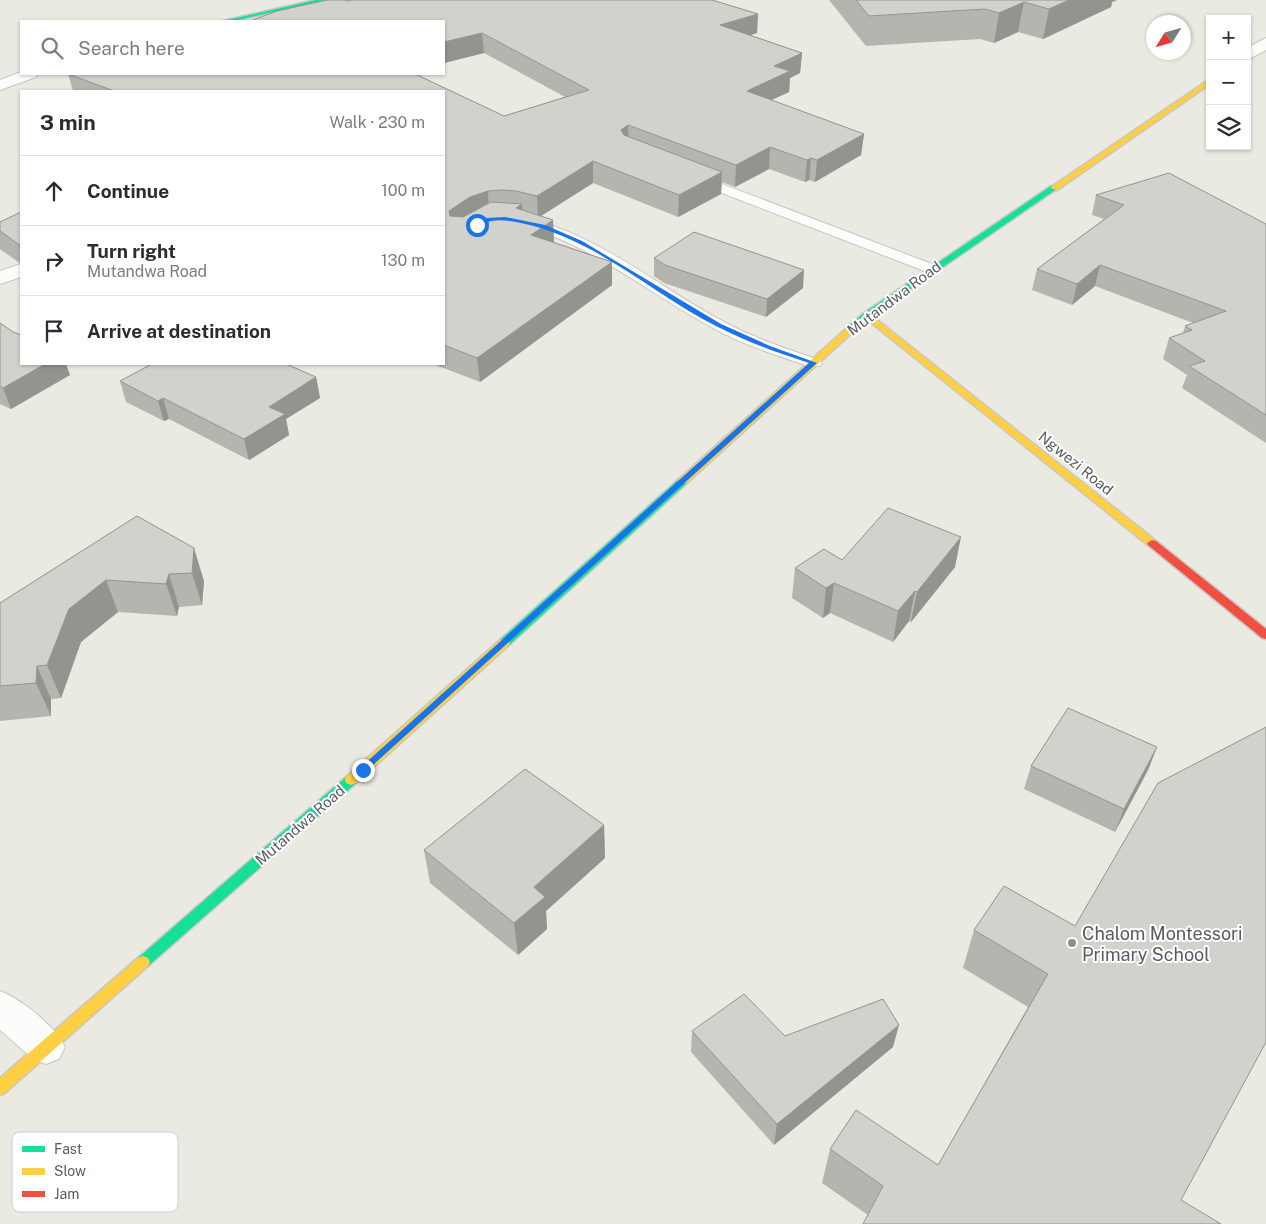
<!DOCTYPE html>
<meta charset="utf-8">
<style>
:root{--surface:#fff;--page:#f2f2f3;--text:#2b2b33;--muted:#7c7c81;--line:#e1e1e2}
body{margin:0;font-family:"Public Sans",sans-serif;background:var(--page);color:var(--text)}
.controls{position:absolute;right:15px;top:15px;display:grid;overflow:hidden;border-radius:0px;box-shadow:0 1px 4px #0004}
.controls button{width:45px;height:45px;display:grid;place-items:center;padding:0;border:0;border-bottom:1px solid var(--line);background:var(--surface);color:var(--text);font:25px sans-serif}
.compass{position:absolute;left:1146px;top:15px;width:45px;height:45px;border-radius:50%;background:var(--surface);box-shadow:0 1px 4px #0004;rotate:233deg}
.stop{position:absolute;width:15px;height:15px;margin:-11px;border:4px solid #1a73e8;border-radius:50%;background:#fff}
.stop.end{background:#1a73e8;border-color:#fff;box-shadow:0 1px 5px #0008}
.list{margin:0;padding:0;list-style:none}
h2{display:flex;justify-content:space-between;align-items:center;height:65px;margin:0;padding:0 20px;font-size:21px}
h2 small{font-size:16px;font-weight:400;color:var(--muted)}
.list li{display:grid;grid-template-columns:32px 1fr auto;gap:15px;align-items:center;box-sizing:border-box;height:70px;padding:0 20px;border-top:1px solid var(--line)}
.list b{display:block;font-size:19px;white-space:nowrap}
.list p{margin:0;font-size:16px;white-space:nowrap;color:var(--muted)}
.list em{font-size:16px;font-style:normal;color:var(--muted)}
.icon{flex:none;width:28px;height:28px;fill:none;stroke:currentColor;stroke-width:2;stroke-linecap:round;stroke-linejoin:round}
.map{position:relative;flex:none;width:1266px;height:1224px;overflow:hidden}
.search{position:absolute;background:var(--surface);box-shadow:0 1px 4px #0004;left:20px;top:20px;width:425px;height:55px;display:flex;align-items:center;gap:12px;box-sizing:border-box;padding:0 18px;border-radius:0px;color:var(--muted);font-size:19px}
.panel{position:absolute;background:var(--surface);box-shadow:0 1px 4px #0004;left:20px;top:90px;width:425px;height:275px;border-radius:0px}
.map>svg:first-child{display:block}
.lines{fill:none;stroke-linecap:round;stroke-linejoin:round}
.lane-casing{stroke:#c6c7c5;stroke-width:2}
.street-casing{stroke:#c6c7c5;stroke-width:2}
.fast-casing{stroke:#c7c8c6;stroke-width:3}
.slow-casing{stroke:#c7c8c6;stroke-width:3}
.jam-casing{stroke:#c7c8c6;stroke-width:3}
.lane{fill:#fcfcfb;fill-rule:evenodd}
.street{fill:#fcfcfb;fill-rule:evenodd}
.fast{fill:#16e098;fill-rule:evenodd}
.slow{fill:#ffcf43;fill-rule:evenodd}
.jam{fill:#f24e42;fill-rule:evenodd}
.wall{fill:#b5b5b0}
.shaded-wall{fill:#939390}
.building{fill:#d2d2cd;stroke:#939390}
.route{fill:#1a73e8}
.poi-dot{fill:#8b8d8f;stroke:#fff;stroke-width:2}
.labels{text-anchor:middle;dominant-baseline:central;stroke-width:4;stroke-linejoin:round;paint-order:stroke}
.street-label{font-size:15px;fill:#585c62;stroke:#fff}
.near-poi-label{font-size:18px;fill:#585c62;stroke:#fff;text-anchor:start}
.key{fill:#fff;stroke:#cdced0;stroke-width:1}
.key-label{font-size:14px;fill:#585c62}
</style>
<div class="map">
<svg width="1266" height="1224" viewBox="0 0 1266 1224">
<rect width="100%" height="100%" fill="#eae9e2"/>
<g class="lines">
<!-- lane casing -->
<g class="lane-casing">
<g id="lane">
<path d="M 696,174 L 937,266 L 939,269 L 937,272 L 927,272 L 691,181 L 689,178 Z"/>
<path d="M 527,218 C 601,236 658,287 724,322 C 754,338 787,349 820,360 L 822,363 L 820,366 L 808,366 C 776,355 743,345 713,328 C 646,292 598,248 522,225 L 520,222 L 522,219 Z"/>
</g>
</g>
<!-- street casing -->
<g class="street-casing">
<g id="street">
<path d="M 1266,38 L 1266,50 L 1247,60 L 1247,48 Z"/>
<path d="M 21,72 L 21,74 L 38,74 L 36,77 L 0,90 L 0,80 Z"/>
<path d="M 21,264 L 21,277 L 0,284 L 0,271 Z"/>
<path d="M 0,991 C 21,999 55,1026 65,1047 L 59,1059 L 46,1064 L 33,1059 L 0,1030 Z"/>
</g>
</g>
<!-- fast casing -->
<g class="fast-casing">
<g id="fast">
<path d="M 316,0 L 327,0 L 233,21 L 223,21 Z"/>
<path d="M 1051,186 L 1058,188 L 870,317 L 855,330 L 849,330 L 849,326 L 864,313 Z"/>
<path d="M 683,478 L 688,481 L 687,483 L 508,646 L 500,646 L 498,643 L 500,640 L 679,479 Z"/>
<path d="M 351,775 L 356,777 L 357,780 L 356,783 L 148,966 L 143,968 L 138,966 L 136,962 L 138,958 L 346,777 Z"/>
</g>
</g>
<!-- slow casing -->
<g class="slow-casing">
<g id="slow">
<path d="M 1210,79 L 1210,84 L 1057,190 L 1050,188 Z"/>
<path d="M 867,312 L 1156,541 L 1157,543 L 1156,545 L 1148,545 L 864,317 L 863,315 Z"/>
<path d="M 852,325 L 856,328 L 855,330 L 687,483 L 679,483 L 678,481 L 679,479 L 849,326 Z"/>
<path d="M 504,639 L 510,643 L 508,646 L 356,783 L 351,785 L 346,783 L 345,780 L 346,777 L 500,640 Z"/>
<path d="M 143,956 L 148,958 L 150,962 L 148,966 L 5,1093 L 0,1095 L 0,1078 L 138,958 Z"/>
</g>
</g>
<!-- jam casing -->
<g class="jam-casing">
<path id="jam" d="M 1152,540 L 1156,541 L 1266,629 L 1266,639 L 1262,638 L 1148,545 L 1147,543 Z"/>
</g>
<!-- lane -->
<use href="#lane" class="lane"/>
<!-- street -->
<use href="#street" class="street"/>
<!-- fast -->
<use href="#fast" class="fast"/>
<!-- slow -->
<use href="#slow" class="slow"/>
<!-- jam -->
<use href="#jam" class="jam"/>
</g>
<!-- wall -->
<g class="wall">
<path d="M 327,0 L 344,0 L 346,1 L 352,0 L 712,0 L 758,14 L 757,33 L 750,35 L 802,53 L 800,73 L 790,78 L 789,92 L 771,100 L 864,134 L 861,155 L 815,182 L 809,180 L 805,182 L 769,169 L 735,187 L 722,182 L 721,194 L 678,217 L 593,183 L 540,216 L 553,220 L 554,242 L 612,262 L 612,285 L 480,382 L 433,364 L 444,364 L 444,91 L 73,91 L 68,74 L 415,74 L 504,116 L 565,97 L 484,53 L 444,63 L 444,21 L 250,21 L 277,11 Z"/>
<path d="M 829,0 L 1117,0 L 1112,2 L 1111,7 L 1043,39 L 1018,32 L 994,43 L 980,39 L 866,46 Z"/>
<path d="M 1096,195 L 1266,224 L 1266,443 L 1182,388 L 1187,375 L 1163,359 L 1169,338 L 1183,333 L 1185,326 L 1193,323 L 1095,286 L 1072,305 L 1032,290 L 1037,269 L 1104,219 L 1092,215 Z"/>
<path d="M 21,212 L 21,264 L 0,249 L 0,222 Z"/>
<path d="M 654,258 L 803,288 L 766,317 L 664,283 L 654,276 Z"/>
<path d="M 0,323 L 70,375 L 11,409 L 0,404 Z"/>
<path d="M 316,377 L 320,398 L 286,419 L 289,435 L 249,460 L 169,419 L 164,421 L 126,402 L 120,381 Z"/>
<path d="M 137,516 L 204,581 L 202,605 L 179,607 L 177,616 L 118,612 L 81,642 L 61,698 L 51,699 L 51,716 L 0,721 L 0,603 Z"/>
<path d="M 842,560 L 955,567 L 911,622 L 909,621 L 893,642 L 830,613 L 823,618 L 792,598 L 795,568 Z"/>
<path d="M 1157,747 L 1148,770 L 1115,832 L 1024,789 L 1031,766 Z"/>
<path d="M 604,825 L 605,858 L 546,911 L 547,929 L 518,955 L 430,883 L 424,850 Z"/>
<path d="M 974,930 L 1266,1042 L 868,1215 L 822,1183 L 830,1149 L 938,1165 L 1028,1007 L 963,968 Z"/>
<path d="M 692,1031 L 785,1036 L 893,1047 L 774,1145 L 691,1052 Z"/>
</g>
<!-- shaded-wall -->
<g class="shaded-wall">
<path d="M 1069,0 L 1117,0 L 1112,2 L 1111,7 L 1043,39 L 1049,9 Z"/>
<path d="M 1024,2 L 1018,32 L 994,43 L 999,13 Z"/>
<path d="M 758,14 L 757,33 L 719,45 L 720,25 Z"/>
<path d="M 482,33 L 484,53 L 444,63 L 444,42 Z"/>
<path d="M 802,53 L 800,73 L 790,78 L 789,92 L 746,112 L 747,91 L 774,66 Z"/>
<path d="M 628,125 L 629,146 L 621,130 Z"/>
<path d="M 864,134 L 861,155 L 815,182 L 817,160 Z"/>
<path d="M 770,147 L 769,169 L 735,187 L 736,165 Z"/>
<path d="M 811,158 L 809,180 L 805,182 L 807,160 Z"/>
<path d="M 593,161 L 593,183 L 538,218 L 537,196 Z"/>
<path d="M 722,172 L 721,194 L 678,217 L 679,195 Z"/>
<path d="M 488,191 L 489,213 L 451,233 L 449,211 L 470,197 Z"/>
<path d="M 522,204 L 524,227 L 516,208 Z"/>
<path d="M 553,220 L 554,243 L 531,235 Z"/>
<path d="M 612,262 L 612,285 L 480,382 L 477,358 Z"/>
<path d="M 1100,265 L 1095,286 L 1072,305 L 1077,284 Z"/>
<path d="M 804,270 L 803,288 L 766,317 L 767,299 Z"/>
<path d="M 45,364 L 66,364 L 70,375 L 11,409 L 3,388 Z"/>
<path d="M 316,377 L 320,398 L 286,419 L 289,435 L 249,460 L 244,439 L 269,407 Z"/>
<path d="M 163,398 L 169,419 L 164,421 L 158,401 Z"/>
<path d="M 961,537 L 955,567 L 911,622 L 917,592 Z"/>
<path d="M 194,548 L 204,581 L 202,605 L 192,573 Z"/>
<path d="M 169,574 L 179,607 L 177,616 L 166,584 Z"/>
<path d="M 106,580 L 118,612 L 81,642 L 61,698 L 47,665 L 69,609 Z"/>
<path d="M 834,583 L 830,613 L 823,618 L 826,588 Z"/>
<path d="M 915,591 L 909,621 L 893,642 L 898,611 Z"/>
<path d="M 37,666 L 51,699 L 51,716 L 36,683 Z"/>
<path d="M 1157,747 L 1148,770 L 1115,832 L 1124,809 Z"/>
<path d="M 604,825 L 605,858 L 546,911 L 547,929 L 518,955 L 514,923 L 534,887 Z"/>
<path d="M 899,1025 L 893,1047 L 774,1145 L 777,1124 Z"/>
</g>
<!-- building -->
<g class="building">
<path d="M 327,0 L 344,0 L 346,1 L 352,0 L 712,0 L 758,14 L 720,25 L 802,53 L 774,66 L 790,71 L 747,91 L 864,134 L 817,160 L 811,158 L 807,160 L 770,147 L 736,165 L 628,125 L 621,130 L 624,135 L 722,172 L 679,195 L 593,161 L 537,196 L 516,191 L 502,190 L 488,191 L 470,197 L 449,211 L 450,216 L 463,217 L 491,202 L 522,204 L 516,208 L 553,220 L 531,235 L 612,262 L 477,358 L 444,345 L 444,91 L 114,91 L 68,74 L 415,74 L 504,116 L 589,90 L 482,33 L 444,42 L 444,21 L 250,21 L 277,11 Z"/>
<path d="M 856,0 L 1069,0 L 1049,9 L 1024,2 L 999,13 L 985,9 L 869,16 Z"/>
<path d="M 1169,173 L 1266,224 L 1266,415 L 1189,366 L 1205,361 L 1169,338 L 1192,330 L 1185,326 L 1226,311 L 1100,265 L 1077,284 L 1037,269 L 1124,205 L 1096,195 Z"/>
<path d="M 21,212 L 21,246 L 0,231 L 0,222 Z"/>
<path d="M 694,232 L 804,270 L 767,299 L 665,265 L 654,258 Z"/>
<path d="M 0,323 L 13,332 L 21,335 L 21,364 L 45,364 L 3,388 L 0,386 Z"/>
<path d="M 152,364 L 286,364 L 316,377 L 269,407 L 285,414 L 244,439 L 163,398 L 158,401 L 120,381 Z"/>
<path d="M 888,508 L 961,537 L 917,592 L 915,591 L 898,611 L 834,583 L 826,588 L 795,568 L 824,549 L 842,560 Z"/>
<path d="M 137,516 L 194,548 L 192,573 L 169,574 L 166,584 L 106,580 L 69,609 L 47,665 L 37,666 L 36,683 L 0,686 L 0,603 Z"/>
<path d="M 1068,708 L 1157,747 L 1124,809 L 1031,766 Z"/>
<path d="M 1266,727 L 1266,1042 L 1181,1200 L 1221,1224 L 863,1224 L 883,1186 L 830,1149 L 856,1110 L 938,1165 L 1048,974 L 974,930 L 1004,886 L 1075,926 L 1158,783 Z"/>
<path d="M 525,769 L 604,825 L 534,887 L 545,897 L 514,923 L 424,850 Z"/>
<path d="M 744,994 L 785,1036 L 883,999 L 899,1025 L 777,1124 L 692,1031 Z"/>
</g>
<!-- route -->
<path class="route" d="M 505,217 L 545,225 L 582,241 L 721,324 L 770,346 L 817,363 L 363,774 L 360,773 L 360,768 L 809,363 C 778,353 747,342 718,327 C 652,294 595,238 521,223 C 511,221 501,219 491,221 C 486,222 482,225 477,227 L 474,225 L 487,218 Z"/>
<!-- markers -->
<circle class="poi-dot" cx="1072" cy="943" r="5"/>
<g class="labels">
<!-- street labels -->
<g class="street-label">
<text transform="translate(894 298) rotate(-37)">Mutandwa Road</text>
<text transform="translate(1076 463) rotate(39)">Ngwezi Road</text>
<text transform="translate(300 825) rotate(-41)">Mutandwa Road</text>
</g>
<!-- near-poi labels -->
<g class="near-poi-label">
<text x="1082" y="933">Chalom Montessori<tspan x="1082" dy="21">Primary School</tspan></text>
</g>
</g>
<!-- legend -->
<rect x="12" y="1132" width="166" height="80" rx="8" class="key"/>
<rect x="22" y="1146" width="23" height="6" fill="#16e098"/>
<rect x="22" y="1168" width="23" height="7" fill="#ffcf43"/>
<rect x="22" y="1191" width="23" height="6" fill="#f24e42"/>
<g class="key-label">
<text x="54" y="1154">Fast</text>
<text x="54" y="1176">Slow</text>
<text x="54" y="1199">Jam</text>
</g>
</svg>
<div class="controls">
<button>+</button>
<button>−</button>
<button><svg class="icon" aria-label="layers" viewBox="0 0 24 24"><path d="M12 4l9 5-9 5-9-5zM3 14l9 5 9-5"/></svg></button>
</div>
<svg class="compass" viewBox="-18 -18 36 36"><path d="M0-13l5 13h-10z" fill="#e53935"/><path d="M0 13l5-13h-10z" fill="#7c7c81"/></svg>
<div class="stop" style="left:477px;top:225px"></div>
<div class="stop end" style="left:363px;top:770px"></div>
<div class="search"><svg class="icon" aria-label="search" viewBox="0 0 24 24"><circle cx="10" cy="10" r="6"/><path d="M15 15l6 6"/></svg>Search here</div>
<section class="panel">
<h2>3 min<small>Walk · 230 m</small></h2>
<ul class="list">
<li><svg class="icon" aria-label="ahead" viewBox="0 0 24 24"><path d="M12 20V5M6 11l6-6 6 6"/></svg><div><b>Continue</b></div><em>100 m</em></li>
<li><svg class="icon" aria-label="right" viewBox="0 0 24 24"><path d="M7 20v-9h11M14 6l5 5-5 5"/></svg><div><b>Turn right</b><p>Mutandwa Road</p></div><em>130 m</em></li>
<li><svg class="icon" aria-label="arrive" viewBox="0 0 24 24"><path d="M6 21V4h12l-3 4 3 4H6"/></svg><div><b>Arrive at destination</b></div></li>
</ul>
</section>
</div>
